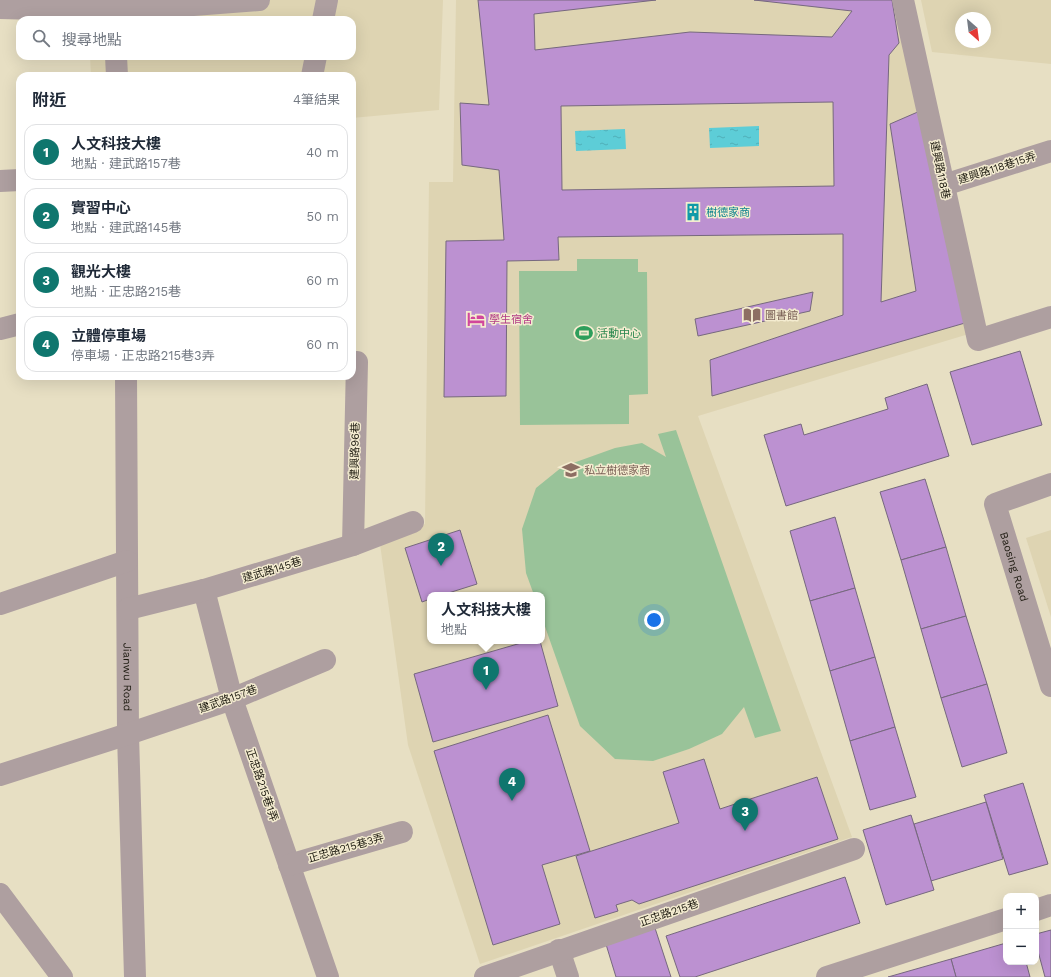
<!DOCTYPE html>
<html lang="zh-TW">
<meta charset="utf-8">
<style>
:root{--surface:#fff;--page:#f2f2f3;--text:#1f2937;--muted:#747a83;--line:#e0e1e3;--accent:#0f766e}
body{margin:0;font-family:"Work Sans","Noto Sans TC",sans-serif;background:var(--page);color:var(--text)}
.controls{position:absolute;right:12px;bottom:12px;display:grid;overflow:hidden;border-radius:8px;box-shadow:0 4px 16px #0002}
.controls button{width:36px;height:36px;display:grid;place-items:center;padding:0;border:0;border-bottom:1px solid var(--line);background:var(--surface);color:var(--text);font:20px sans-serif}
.compass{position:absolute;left:955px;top:12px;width:36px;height:36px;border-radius:50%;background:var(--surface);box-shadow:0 4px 16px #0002;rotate:152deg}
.you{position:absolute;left:654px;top:620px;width:14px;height:14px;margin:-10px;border:3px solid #fff;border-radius:50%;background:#1a73e8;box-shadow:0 0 0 6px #1a73e833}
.badge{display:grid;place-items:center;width:26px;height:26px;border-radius:50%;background:var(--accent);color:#fff;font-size:13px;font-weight:700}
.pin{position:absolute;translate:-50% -33px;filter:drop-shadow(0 1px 2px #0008)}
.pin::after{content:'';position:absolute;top:21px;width:14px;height:12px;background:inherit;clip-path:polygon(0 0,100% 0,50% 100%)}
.popup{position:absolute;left:427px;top:592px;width:118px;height:52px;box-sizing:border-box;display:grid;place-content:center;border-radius:8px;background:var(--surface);filter:drop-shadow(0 1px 3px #0005);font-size:13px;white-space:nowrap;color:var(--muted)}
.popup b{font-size:15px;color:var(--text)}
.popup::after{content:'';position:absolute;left:50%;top:100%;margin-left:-8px;border:8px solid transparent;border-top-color:var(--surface)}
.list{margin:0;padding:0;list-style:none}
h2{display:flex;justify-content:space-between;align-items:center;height:52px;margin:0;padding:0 16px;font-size:17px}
h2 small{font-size:13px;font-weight:400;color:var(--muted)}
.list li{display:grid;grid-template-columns:26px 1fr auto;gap:12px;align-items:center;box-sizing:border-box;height:56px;margin:0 8px 8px;padding:0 8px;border:1px solid var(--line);border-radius:12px}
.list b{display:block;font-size:15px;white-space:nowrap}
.list p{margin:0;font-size:13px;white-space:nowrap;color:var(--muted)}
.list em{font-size:13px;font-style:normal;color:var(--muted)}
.icon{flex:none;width:22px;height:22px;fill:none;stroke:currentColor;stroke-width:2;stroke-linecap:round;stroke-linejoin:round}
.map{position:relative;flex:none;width:1051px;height:977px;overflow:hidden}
.search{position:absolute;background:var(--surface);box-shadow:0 4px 16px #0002;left:16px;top:16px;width:340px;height:44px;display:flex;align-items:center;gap:10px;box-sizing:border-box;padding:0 14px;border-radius:12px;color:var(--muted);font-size:15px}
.panel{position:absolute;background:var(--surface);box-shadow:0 4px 16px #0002;left:16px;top:72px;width:340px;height:308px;border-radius:12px}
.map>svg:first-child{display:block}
.built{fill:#ded4b2;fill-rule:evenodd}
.garden{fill:#99c399}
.water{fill:url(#water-ripples)}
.building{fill:#bc91d1;stroke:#76687e;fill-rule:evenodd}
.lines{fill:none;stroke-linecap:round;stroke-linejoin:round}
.minor{stroke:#ae9fa0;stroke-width:22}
.labels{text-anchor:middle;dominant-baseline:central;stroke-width:3;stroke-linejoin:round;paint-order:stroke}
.street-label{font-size:11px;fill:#1d1a10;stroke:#f4ecd0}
.culture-label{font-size:11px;fill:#0d838f;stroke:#f4ecd0;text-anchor:start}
.education-label{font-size:11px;fill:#785e54;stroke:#f4ecd0;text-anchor:start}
.hotel-label{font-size:11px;fill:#b23c85;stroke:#f4ecd0;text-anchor:start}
.leisure-label{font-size:11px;fill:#27864d;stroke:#f4ecd0;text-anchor:start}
</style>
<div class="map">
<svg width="1051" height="977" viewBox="0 0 1051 977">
<defs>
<pattern id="water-ripples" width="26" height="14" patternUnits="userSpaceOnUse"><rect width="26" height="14" fill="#5dcdd7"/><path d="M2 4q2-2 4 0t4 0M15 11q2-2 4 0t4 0" fill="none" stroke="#50afb8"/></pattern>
</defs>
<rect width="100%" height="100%" fill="#e7dfc3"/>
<!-- built -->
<g class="built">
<path d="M 81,0 L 443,0 L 439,110 L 352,118 L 352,76 L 91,76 L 90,56 L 352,56 L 352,20 L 85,20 Z"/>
<path d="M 456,0 L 899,0 L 972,333 L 698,416 L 852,837 L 480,964 L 408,745 L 380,544 L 425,524 L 429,182 L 453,182 ZM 430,595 L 542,595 L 542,641 L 430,641 Z"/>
<path d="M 921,0 L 1051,0 L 1051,64 L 932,52 ZM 961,18 L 985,18 L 985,42 L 961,42 Z"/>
<path d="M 1051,530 L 1051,617 L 1026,538 Z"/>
</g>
<!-- garden -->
<g class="garden">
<path d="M 577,259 L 638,259 L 638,272 L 647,272 L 648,394 L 629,395 L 629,424 L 520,425 L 519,271 L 577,271 Z"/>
<path d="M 676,430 L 781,731 L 755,738 L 744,707 L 722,734 L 689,749 L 653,761 L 615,759 L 580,726 L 542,618 L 542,595 L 534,595 L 526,573 L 522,529 L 536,488 L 562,467 L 615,448 L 642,443 L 666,457 L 658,434 Z"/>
</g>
<!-- water -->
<g class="water">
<path d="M 759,126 L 759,146 L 710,148 L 709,128 Z"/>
<path d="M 625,129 L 626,149 L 576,151 L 575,131 Z"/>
</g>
<!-- building -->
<g class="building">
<path d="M 478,0 L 656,0 L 534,14 L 535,50 L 690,32 L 832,37 L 852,11 L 754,0 L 892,0 L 899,43 L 889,55 L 881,302 L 916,291 L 890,124 L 920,111 L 965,323 L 712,396 L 710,360 L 843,315 L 843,234 L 558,237 L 559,260 L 507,261 L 506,396 L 444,397 L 446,241 L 504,240 L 499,170 L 462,165 L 460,103 L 489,105 ZM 833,102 L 834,186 L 562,190 L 561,106 Z"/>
<path d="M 813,292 L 810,311 L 698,336 L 695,319 Z"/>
<path d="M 1020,351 L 1042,425 L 972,445 L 950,372 Z"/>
<path d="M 927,384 L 949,456 L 786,506 L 764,435 L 801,424 L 804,435 L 888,409 L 885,398 Z"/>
<path d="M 925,479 L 946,547 L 901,560 L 880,492 Z"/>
<path d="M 835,517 L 855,588 L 810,601 L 790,531 Z"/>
<path d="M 460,530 L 477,584 L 442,595 L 430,595 L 430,599 L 422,602 L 405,548 Z"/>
<path d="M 946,547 L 966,616 L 921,629 L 901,560 Z"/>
<path d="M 855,588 L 875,657 L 830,671 L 810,601 Z"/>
<path d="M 966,616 L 987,684 L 941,698 L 921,629 Z"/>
<path d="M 528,641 L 540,641 L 558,706 L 433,742 L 414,674 Z"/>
<path d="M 875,657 L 895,727 L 850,741 L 830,671 Z"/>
<path d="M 987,684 L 1007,753 L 962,767 L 941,698 Z"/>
<path d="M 548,715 L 590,851 L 542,865 L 560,924 L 493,945 L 434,751 Z"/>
<path d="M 895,727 L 916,797 L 870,810 L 850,741 Z"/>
<path d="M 704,759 L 720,809 L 817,777 L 838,839 L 639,904 L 632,900 L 616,905 L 618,911 L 595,918 L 576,856 L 679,823 L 663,772 Z"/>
<path d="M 1023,783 L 1048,864 L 1009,875 L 984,795 Z"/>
<path d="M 986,802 L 1003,859 L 931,881 L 914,824 Z"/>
<path d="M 911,815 L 934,890 L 886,905 L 863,830 Z"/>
<path d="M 845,877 L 860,923 L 695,977 L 680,977 L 666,936 Z"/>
<path d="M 654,925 L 671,977 L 616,977 L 605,941 Z"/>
<path d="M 1051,930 L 1051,977 L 1045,977 L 1036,944 L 1036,934 Z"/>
<path d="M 1006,943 L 1006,962 L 1026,962 L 1030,977 L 956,977 L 951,959 Z"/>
<path d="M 951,959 L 956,977 L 888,977 Z"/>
</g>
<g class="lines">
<!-- minor -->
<g class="minor">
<path d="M 903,0 L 978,340 L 1051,317"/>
<path d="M 0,8 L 115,11 L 259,0"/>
<path d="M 323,20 L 327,0"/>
<path d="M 116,56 L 117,76"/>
<path d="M 312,76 L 316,56"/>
<path d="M 0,181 L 20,180"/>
<path d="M 944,185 L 1051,151"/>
<path d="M 0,329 L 20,324"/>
<path d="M 352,362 L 357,362 L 353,545"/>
<path id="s1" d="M 126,376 L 128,734 L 135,977"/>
<path id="s2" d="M 1051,484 L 995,504 L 1051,686"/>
<path d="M 204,590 L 232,699 L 328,977"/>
<path d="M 0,604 L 127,561"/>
<path d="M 128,609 L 204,590 L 353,545 L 413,522"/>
<path d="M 0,775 L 128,734 L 232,699 L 325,660"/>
<path d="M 289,865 L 402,832"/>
<path d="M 0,894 L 62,977"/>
<path d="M 1036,910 L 1051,905"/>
<path d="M 559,950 L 568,977"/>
<path d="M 485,977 L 854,849"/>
<path d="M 827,977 L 1006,919"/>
</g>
</g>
<!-- icons -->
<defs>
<g id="building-bare" transform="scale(1.38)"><path d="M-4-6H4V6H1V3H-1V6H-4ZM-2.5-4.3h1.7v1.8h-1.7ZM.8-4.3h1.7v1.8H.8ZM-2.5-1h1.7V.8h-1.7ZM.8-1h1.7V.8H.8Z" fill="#0f9aa8" stroke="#f4ecd0" stroke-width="2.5" paint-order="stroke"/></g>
<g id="library-bare" transform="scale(1.38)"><path d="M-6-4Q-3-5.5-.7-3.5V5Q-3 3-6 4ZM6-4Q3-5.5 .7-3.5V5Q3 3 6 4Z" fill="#8d6e63" stroke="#f4ecd0" stroke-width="2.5" paint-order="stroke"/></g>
<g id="hotel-bare" transform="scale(1.38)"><path d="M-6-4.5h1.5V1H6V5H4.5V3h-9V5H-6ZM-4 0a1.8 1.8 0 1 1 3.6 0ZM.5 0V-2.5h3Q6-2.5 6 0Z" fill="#d1479c" stroke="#f4ecd0" stroke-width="2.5" paint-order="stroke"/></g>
<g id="stadium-bare" transform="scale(1.38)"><path d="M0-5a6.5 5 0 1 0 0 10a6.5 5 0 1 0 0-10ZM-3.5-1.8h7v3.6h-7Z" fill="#2e9e5b" stroke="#f4ecd0" stroke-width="2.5" paint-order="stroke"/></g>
<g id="school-bare" transform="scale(1.38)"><path d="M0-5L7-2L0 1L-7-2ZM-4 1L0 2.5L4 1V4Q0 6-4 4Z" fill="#8d6e63" stroke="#f4ecd0" stroke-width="2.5" paint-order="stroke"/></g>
</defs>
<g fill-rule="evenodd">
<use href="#building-bare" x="693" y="212"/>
<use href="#library-bare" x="752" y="315"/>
<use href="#hotel-bare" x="476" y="319"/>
<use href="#stadium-bare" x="584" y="333"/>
<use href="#school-bare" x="571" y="470"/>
</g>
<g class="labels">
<!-- street labels -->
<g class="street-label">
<text transform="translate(997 168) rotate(-18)">建興路118巷15弄</text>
<text transform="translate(940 170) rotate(78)">建興路118巷</text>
<text transform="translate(355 451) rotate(-89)">建興路96巷</text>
<text stroke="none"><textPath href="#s2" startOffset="125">Baosing Road</textPath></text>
<text transform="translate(272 570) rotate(-17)">建武路145巷</text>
<text stroke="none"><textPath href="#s1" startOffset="301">Jianwu Road</textPath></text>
<text transform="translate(228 699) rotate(-20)">建武路157巷</text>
<text transform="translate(262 785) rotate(71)">正忠路215巷1弄</text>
<text transform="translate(346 848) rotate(-16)">正忠路215巷3弄</text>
<text transform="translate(669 913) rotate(-19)">正忠路215巷</text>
</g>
<!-- culture labels -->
<g class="culture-label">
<text x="706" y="212">樹德家商</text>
</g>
<!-- education labels -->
<g class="education-label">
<text x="765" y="315">圖書館</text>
<text x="584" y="470">私立樹德家商</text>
</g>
<!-- hotel labels -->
<g class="hotel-label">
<text x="489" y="319">學生宿舍</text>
</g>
<!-- leisure labels -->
<g class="leisure-label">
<text x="597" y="333">活動中心</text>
</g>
</g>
</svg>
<div class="controls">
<button>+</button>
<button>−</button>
</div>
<svg class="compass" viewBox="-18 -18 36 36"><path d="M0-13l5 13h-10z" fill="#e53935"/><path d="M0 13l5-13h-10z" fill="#747a83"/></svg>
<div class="you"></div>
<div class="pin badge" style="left:486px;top:690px">1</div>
<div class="popup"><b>人文科技大樓</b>地點</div>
<div class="pin badge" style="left:441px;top:566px">2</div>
<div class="pin badge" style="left:745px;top:831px">3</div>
<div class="pin badge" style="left:512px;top:801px">4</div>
<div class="search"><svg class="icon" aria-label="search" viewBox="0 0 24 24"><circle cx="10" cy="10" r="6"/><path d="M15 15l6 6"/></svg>搜尋地點</div>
<section class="panel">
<h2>附近<small>4筆結果</small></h2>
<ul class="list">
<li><span class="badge">1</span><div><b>人文科技大樓</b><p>地點 · 建武路157巷</p></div><em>40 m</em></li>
<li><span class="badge">2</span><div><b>實習中心</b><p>地點 · 建武路145巷</p></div><em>50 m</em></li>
<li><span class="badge">3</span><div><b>觀光大樓</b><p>地點 · 正忠路215巷</p></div><em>60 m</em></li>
<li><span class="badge">4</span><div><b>立體停車場</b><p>停車場 · 正忠路215巷3弄</p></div><em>60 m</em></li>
</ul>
</section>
</div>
